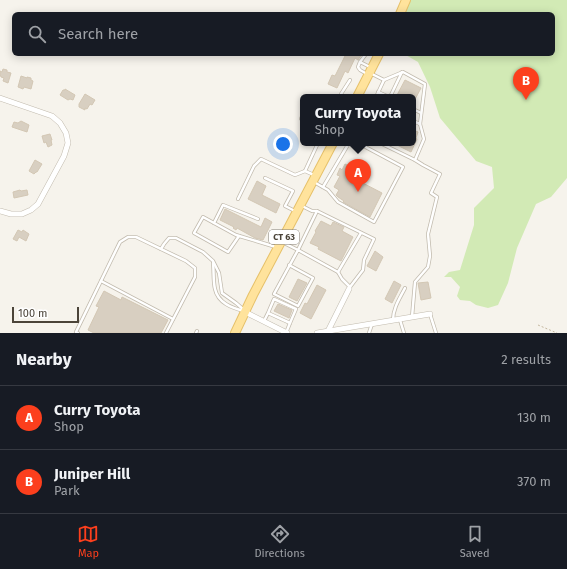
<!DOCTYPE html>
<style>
:root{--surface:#171b24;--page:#242831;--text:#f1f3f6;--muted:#9ea1a6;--line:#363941;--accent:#fc3f1d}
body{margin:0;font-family:"Fira Sans",sans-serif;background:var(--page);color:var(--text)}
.scale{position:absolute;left:12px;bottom:10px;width:67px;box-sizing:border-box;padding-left:4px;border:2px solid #4b4439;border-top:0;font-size:11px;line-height:14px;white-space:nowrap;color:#4b4439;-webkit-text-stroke:3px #fff;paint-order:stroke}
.you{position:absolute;left:283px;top:144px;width:14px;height:14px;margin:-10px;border:3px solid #fff;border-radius:50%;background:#1a73e8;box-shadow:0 0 0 6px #1a73e833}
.badge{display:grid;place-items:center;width:26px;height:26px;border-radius:50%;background:var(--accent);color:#fff;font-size:13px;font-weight:700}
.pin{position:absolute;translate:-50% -33px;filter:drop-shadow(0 1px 2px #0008)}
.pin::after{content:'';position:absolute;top:21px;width:14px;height:12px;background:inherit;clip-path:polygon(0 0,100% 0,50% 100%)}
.popup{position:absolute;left:300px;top:94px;width:116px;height:52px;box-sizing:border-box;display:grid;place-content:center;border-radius:6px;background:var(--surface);filter:drop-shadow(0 1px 3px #0005);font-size:13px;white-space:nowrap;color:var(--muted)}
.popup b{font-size:15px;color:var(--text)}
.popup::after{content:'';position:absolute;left:50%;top:100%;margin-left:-8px;border:8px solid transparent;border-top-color:var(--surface)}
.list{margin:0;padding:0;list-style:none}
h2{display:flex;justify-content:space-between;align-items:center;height:52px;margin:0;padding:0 16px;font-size:17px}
h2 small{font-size:13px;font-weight:400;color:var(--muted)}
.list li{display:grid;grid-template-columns:26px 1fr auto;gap:12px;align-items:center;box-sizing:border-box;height:64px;padding:0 16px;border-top:1px solid var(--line)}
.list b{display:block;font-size:15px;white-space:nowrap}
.list p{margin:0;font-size:13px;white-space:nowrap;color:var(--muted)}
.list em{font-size:13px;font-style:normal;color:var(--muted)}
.icon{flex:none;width:22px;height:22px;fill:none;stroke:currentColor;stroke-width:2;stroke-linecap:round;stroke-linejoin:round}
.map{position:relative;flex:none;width:567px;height:333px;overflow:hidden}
.search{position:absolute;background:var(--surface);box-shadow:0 2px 10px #0003;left:12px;right:12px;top:12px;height:44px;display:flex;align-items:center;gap:10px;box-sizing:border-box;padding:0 14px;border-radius:6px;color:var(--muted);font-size:15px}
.sheet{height:180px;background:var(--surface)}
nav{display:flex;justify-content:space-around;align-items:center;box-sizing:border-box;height:56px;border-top:1px solid var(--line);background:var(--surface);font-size:11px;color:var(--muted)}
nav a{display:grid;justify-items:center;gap:2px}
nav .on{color:var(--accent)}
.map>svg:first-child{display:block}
.green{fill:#d2eab5}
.building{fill:#d8cfc1;stroke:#d3c7b4}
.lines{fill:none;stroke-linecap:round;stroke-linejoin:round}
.lane-casing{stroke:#c2bbae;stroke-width:4}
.street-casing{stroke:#c2bbae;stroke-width:6}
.primary-casing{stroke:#e6c16a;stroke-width:10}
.path{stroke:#c4b79f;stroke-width:1;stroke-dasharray:2 2;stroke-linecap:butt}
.lane{stroke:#fff;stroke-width:2.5}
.street{stroke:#fff;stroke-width:5}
.primary{stroke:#ffe39c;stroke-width:8}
.labels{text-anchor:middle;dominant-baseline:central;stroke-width:3;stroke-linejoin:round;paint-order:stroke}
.shield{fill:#fff;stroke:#817c74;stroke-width:1}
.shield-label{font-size:9px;font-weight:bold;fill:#4b4439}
</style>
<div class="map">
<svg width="567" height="333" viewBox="0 0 567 333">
<rect width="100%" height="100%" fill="#f6f3ec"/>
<!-- green -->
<path class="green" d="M 410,0 L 567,0 L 567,178 L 551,197 L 536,204 L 517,248 L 508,283 L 498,305 L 488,308 L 476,305 L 470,301 L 460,300 L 457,296 L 460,287 L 451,277 L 444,277 L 449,272 L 460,270 L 474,225 L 474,208 L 494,188 L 492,167 L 476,161 L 440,118 L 430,87 L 418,62 L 404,54 L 553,54 L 553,14 L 404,14 Z"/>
<!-- building -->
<g class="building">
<path d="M 346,54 L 362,54 L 358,60 L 355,58 L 348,73 L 345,71 L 337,88 L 328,84 L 332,75 L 335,76 Z"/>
<path d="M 3,69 L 7,70 L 7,72 L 11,73 L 8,83 L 3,81 L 4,78 L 1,77 L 1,76 L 0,76 L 0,71 L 2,72 Z"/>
<path d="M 21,76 L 27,78 L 27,77 L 31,78 L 31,80 L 33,81 L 31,89 L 24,87 L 23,89 L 18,87 Z"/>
<path d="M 405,80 L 421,88 L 413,103 L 413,97 L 396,97 Z"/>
<path d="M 65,89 L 75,95 L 73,100 L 70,99 L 68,100 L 60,95 L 63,90 L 65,90 Z"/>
<path d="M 85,94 L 95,100 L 92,105 L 90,104 L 87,109 L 85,108 L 85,110 L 79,107 L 79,104 Z"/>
<path d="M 21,121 L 29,125 L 27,132 L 12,127 L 14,122 L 18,123 Z"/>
<path d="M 413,130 L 418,132 L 416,138 L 417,139 L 411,152 L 393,143 L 413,143 Z"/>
<path d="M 50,134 L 52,140 L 51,140 L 52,145 L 48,147 L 46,142 L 44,143 L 42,136 Z"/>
<path d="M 35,160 L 42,164 L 37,172 L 36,172 L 34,174 L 29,171 Z"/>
<path d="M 345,164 L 359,171 L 355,179 L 382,193 L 370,217 L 343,202 L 344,201 L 338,197 L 336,195 L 339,190 L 334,187 L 340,176 L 337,175 L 340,168 L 342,170 Z"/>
<path d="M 257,181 L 266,186 L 262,195 L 280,204 L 276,213 L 248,199 Z"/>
<path d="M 20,190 L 21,191 L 27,190 L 28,195 L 14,198 L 13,192 Z"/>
<path d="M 225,209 L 261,227 L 265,218 L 272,222 L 263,240 L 255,238 L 237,228 L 236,230 L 233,228 L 234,227 L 220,220 Z"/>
<path d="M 321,221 L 331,226 L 333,222 L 344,227 L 342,231 L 353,237 L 341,261 L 318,249 L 319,247 L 310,243 L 316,232 L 315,231 Z"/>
<path d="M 18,230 L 22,232 L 23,230 L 29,234 L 26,241 L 19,237 L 17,241 L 13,239 Z"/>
<path d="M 375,251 L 383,257 L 376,271 L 367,266 Z"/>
<path d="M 298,279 L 307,283 L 297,301 L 289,297 Z"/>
<path d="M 394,281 L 401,285 L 392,303 L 385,299 Z"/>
<path d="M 428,282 L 431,298 L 421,300 L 418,283 Z"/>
<path d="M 317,285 L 326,290 L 311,319 L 300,313 L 305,303 L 307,304 Z"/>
<path d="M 104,291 L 121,300 L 122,297 L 168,320 L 161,333 L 94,333 L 88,330 L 99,307 L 96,306 Z"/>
<path d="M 278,304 L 292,310 L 289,318 L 274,311 Z"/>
</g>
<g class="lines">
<!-- lane casing -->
<g class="lane-casing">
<g id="lane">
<path d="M 360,62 L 366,54"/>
<path d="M 370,73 L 384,80 L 376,97"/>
<path d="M 367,74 L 360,70 L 358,67 L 360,62 L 370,67"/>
<path d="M 384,80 L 403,72 L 425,84 L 420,124 L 424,139 L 415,160 L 423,165 L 440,174 L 431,193 L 437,197 L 428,234 L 430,256 L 428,267 L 415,282 L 412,317"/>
<path d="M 378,92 L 389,97"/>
<path d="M 342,97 L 341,94 L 350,80"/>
<path d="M 390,97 L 402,72"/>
<path d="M 415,110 L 421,113"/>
<path d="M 303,114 L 301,119 L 303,119"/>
<path d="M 413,121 L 420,124"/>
<path d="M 380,143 L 415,160"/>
<path d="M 314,175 L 305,171 L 318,143"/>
<path d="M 265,178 L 293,191 L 285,206 L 295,211"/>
<path d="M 314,182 L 328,190 L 338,202 L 374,222 L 403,167 L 358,143"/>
<path d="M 323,187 L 349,143"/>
<path d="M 238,199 L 254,166 L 261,159 L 295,175 L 305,171"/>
<path d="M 302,206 L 312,211 L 317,211 L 374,239 L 364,260 L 363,270 L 350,287"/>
<path d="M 258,219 L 223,205 L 214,223 L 236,235 L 276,247"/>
<path d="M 214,223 L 203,217 L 194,233 L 228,252 L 239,236"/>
<path d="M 282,242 L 298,250 L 317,211"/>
<path d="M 161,249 L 164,244 L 169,238 L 176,238 L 203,252 L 213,261 L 219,273 L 222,293 L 236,303 L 244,310"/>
<path d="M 213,263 C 214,271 213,281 215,289 C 218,303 232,308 244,311"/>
<path d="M 289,265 L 313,278 L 298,306 L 274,294 L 298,250 L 338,272 L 342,279 L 350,287"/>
<path d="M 338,272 L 361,233"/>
<path d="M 101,281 L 173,319"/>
<path d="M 430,314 L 436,333"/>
<path d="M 393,320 C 393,308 400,298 405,288"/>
<path d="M 400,320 L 404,333"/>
<path d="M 264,321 L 268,313 L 290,323 L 296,309 L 274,299 L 268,313"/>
<path d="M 78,333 L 76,332 L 120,242 L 128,237 L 136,237 L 186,261 L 195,268 L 195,277 L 166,333"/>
<path d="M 196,333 L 197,331"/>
<path d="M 286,333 L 290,323"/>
<path d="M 369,333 L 372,324"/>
</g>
</g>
<!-- street casing -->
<g class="street-casing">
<g id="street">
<path d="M 0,98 L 52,116 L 60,123 L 66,133 L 68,143 L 64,156 L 38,204 L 31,210 L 22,214 L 11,214 L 0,211"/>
<path d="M 245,312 L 287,333"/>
<path d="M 317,333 L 430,314"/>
<path d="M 327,333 L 349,289"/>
</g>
</g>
<!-- primary casing -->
<g class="primary-casing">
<g id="primary">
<path d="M 400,14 L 406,0"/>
<path d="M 357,97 L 379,54"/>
<path d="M 235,333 L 253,295 L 333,143"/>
</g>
</g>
<!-- path -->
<path class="path" d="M 538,325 L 557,333"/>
<!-- lane -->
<use href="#lane" class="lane"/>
<!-- street -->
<use href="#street" class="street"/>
<!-- primary -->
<use href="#primary" class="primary"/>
</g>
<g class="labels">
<!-- shield labels -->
<rect class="shield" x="269" y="230" width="30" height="14" rx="3"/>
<g class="shield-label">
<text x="284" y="237">CT 63</text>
</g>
</g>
</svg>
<div class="scale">100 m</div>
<div class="you"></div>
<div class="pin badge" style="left:358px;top:192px">A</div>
<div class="popup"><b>Curry Toyota</b>Shop</div>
<div class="pin badge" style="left:526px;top:100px">B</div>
<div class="search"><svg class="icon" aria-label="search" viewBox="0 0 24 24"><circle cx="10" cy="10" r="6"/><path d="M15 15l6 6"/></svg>Search here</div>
</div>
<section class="sheet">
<h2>Nearby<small>2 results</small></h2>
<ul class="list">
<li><span class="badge">A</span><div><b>Curry Toyota</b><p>Shop</p></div><em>130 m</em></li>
<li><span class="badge">B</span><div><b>Juniper Hill</b><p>Park</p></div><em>370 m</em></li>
</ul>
</section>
<nav>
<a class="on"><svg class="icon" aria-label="map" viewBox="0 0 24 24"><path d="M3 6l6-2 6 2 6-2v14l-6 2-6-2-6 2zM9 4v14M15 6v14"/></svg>Map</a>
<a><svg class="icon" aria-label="directions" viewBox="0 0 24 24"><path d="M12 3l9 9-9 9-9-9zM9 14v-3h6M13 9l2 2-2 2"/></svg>Directions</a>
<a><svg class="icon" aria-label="saved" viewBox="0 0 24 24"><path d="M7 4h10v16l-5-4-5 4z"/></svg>Saved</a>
</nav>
